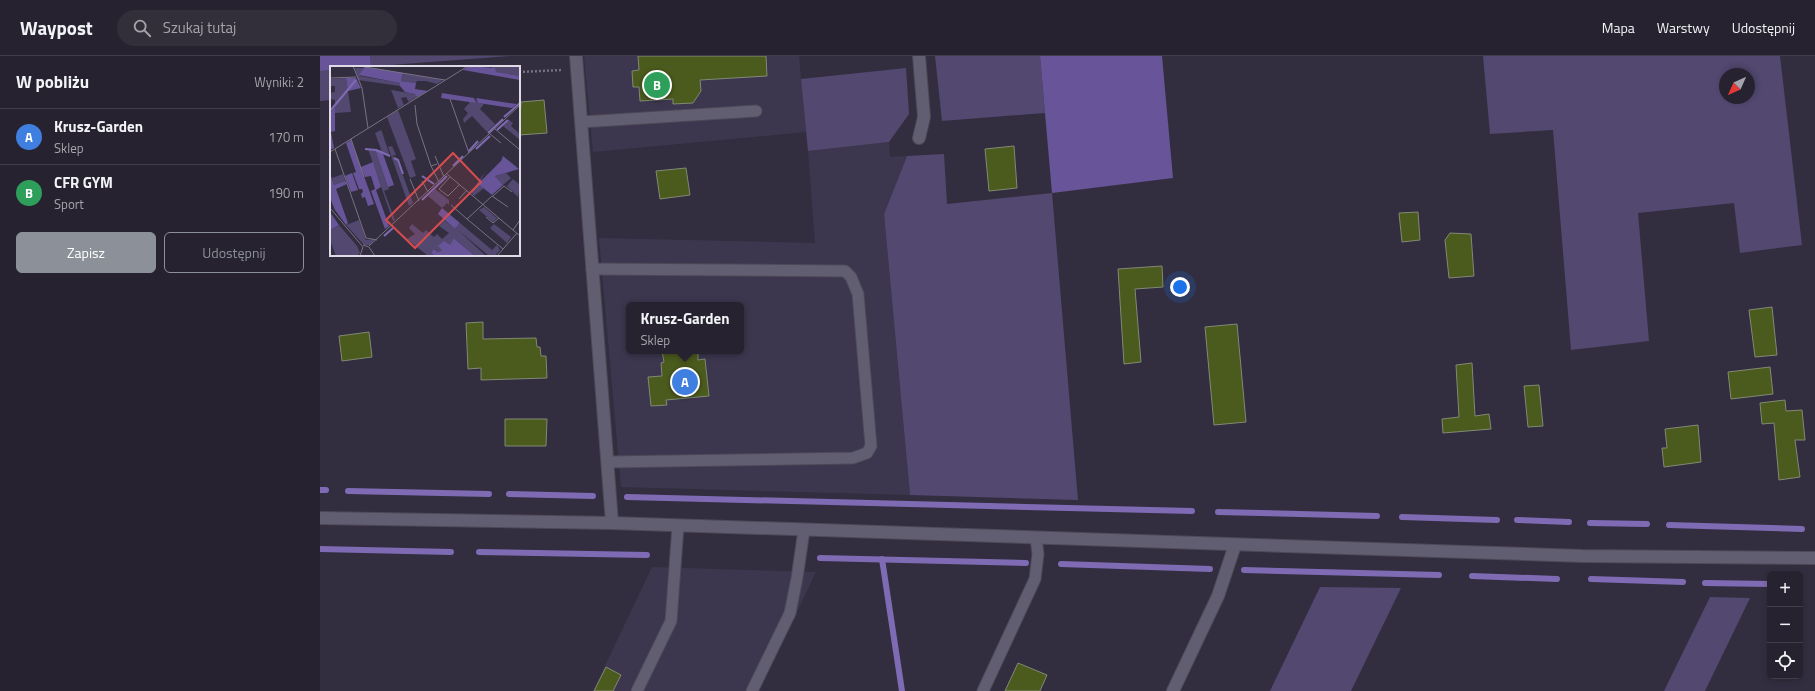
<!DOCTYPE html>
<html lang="pl">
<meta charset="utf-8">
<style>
:root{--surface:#26222f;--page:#322f3b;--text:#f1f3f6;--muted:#a4a4aa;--line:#423f4b;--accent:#8c9099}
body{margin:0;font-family:"Titillium Web",sans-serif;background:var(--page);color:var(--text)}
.controls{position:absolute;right:12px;bottom:12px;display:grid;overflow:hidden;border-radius:6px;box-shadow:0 2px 6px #0003}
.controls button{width:36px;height:36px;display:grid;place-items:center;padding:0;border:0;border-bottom:1px solid var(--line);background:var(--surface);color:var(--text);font:20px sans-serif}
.compass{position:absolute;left:1399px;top:12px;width:36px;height:36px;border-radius:50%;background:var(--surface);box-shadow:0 2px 6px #0003;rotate:225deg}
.you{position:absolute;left:860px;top:231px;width:14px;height:14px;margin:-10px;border:3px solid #fff;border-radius:50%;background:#1a73e8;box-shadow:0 0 0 6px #1a73e833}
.badge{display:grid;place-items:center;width:26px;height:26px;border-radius:50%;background:var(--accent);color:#fff;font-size:13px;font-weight:700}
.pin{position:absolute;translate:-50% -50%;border:2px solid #fff;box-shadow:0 1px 4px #0006}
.popup{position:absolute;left:306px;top:246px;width:118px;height:52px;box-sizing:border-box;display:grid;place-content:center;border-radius:6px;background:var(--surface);filter:drop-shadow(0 1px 3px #0005);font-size:13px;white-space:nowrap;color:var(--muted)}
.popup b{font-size:15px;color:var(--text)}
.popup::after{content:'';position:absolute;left:50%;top:100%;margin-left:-8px;border:8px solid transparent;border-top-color:var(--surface)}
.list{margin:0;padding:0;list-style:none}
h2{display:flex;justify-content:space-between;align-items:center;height:52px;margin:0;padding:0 16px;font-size:17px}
h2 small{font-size:13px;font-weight:400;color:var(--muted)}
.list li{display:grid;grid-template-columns:26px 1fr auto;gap:12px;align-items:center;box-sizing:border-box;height:56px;padding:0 16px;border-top:1px solid var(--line)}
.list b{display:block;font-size:15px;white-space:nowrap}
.list p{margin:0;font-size:13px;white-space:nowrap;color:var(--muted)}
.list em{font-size:13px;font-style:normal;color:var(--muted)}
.actions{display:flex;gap:8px;padding:12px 16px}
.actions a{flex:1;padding:9px 0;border:1px solid var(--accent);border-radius:6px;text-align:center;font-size:14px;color:var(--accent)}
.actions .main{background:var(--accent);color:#fff}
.icon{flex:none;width:22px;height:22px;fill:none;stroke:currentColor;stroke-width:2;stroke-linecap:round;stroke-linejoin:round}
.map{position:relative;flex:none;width:1495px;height:635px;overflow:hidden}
header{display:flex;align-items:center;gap:24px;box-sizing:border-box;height:56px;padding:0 20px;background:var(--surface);border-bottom:1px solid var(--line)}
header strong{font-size:19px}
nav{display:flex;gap:22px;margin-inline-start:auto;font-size:14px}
.search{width:280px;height:36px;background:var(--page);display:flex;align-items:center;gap:10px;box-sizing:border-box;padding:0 14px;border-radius:22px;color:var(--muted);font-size:15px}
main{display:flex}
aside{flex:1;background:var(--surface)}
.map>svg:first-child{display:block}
.built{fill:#3c374e;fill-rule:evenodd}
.green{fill:#524870;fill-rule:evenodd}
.forest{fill:#685499}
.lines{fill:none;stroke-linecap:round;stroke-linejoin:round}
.stream{stroke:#7f6bb3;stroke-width:6}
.building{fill:#4b5a1d;stroke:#828975}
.service-casing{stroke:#4d4957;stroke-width:13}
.minor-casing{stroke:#4d4957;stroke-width:14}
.tertiary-casing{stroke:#4d4957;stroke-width:14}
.path{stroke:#74707f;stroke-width:2.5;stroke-dasharray:2 2;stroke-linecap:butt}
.service{stroke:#625e71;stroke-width:11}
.minor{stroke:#625e71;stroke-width:12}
.tertiary{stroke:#625e71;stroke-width:12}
.inset-river{fill:none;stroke:#7f6bb3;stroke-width:2}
.inset-road{fill:none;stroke:#777382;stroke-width:1}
.view{fill:#d84c4e;fill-opacity:0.15;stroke:#d84c4e;stroke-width:2}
.inset-edge{fill:none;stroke:#dedbe6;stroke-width:2}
</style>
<header>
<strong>Waypost</strong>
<div class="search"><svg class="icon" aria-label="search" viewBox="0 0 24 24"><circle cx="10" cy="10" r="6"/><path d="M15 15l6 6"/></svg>Szukaj tutaj</div>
<nav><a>Mapa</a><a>Warstwy</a><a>Udostępnij</a></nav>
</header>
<main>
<aside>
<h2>W pobliżu<small>Wyniki: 2</small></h2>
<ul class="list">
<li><span class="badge" style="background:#3f7fe0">A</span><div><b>Krusz-Garden</b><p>Sklep</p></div><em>170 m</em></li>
<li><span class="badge" style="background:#2e9e5b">B</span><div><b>CFR GYM</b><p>Sport</p></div><em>190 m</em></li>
</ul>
<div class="actions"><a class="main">Zapisz</a><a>Udostępnij</a></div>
</aside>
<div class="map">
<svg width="1495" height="635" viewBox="0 0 1495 635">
<rect width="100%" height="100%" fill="#322e3f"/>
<!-- built -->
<g class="built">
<path d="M 264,0 L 479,0 L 486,76 L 273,96 Z"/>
<path d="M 569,86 L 570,101 L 587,100 L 564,158 L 590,439 L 301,431 L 279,182 L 495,187 L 488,95 ZM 309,249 L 421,249 L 421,295 L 309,295 Z"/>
<path d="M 332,511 L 496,516 L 439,635 L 273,635 Z"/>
</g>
<!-- green -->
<g class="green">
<path d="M 50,0 L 190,0 L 44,11 L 51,10 Z"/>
<path d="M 615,0 L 720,0 L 725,57 L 622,65 Z"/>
<path d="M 1163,0 L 1460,0 L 1482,189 L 1420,197 L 1414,147 L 1318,157 L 1329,285 L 1251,294 L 1233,74 L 1170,78 ZM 1405,18 L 1429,18 L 1429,42 L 1405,42 Z"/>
<path d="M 586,12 L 589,58 L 569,86 L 488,95 L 481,23 Z"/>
<path d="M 11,14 L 11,44 L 0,45 L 0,15 Z"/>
<path d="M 624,98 L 627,148 L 732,137 L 758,444 L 590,439 L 564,158 L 587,100 Z"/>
<path d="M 1000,531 L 1081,532 L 1031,635 L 950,635 Z"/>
<path d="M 1390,541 L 1430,542 L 1385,635 L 1344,635 Z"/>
</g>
<!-- forest -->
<g class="forest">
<path d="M 0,0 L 50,0 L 51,10 L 11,11 L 11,14 L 0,15 Z"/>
<path d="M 720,0 L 842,0 L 853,122 L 732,137 Z"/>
</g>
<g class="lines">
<!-- stream -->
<g class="stream">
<path d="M 0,434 L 6,434"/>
<path d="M 28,435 L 169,438"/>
<path d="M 189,438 L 273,440"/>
<path d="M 307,441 L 872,455"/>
<path d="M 898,456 L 1057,460"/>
<path d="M 1082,461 L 1177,464"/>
<path d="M 1197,464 L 1249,466"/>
<path d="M 1270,467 L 1327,468"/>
<path d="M 1349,469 L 1482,473"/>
<path d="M 0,493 L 131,496"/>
<path d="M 159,496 L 327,499"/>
<path d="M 500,502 L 706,507"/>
<path d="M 562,503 L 582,635"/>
<path d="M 741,508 L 890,513"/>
<path d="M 924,514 L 1119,519"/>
<path d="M 1152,520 L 1237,523"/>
<path d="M 1271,523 L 1363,526"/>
<path d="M 1385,527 L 1450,528"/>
</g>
</g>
<!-- building -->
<g class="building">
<path d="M 318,0 L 446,0 L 447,20 L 380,24 L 381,35 L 373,47 L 353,48 L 353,43 L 320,45 L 319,31 L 313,31 L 312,15 L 319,14 Z"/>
<path d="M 224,44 L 227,77 L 199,79 L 201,46 Z"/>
<path d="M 694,90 L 697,132 L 669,135 L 665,93 Z"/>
<path d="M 366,112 L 370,139 L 340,143 L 336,115 Z"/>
<path d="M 1098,156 L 1100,184 L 1082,186 L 1079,157 Z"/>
<path d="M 1130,177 L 1151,178 L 1154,220 L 1129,222 L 1125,184 Z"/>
<path d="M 842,210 L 843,231 L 815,233 L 821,306 L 804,308 L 798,213 Z"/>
<path d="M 1452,251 L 1457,299 L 1435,301 L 1429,254 Z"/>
<path d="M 163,266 L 163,283 L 216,282 L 217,291 L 220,291 L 221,300 L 226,300 L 227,322 L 161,324 L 161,312 L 148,313 L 146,267 Z"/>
<path d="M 917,268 L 926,366 L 894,369 L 885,271 Z"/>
<path d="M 49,276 L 52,301 L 22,305 L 19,280 Z"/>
<path d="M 342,295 L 378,295 L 378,304 L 385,303 L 389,340 L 346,344 L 347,349 L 331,350 L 328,321 L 342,320 L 341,307 L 344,306 Z"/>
<path d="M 1152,307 L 1155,360 L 1169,358 L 1171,373 L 1123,377 L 1122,363 L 1139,361 L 1136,309 Z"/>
<path d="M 1450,311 L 1453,338 L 1411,343 L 1408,316 Z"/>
<path d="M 1219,329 L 1223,370 L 1208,371 L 1204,330 Z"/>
<path d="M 1465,344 L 1466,355 L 1482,354 L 1485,384 L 1475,384 L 1480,421 L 1459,424 L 1454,367 L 1442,368 L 1440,347 Z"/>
<path d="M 185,363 L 227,363 L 226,390 L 185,390 Z"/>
<path d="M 1378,369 L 1381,406 L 1344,411 L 1342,392 L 1347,392 L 1345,373 Z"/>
<path d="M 698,607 L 727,619 L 720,635 L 685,635 Z"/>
<path d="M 286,611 L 301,619 L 293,635 L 274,635 Z"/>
</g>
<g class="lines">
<!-- service casing -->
<g class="service-casing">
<g id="service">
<path d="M 261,66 L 436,55"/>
<path d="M 272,213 L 525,215 L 531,221 L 538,238 L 551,390 L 547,397 L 533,402 L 288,406"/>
<path d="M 317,635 L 351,565 L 358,470"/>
<path d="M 432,635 L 470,557 L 477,522 L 484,474"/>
<path d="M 663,635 L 715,523 L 718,498 L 716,482"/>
</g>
</g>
<!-- minor casing -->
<g class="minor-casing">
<g id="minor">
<path d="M 256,0 L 292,467"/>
<path d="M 599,82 L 604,61 L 599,0"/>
<path d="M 853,635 L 898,540 L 915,489"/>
</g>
</g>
<!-- tertiary casing -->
<g class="tertiary-casing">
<path id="tertiary" d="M 0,462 L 292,467 L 1262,500 L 1495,502"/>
</g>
<!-- path -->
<path class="path" d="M 199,16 L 242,14"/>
<!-- service -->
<use href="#service" class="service"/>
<!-- minor -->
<use href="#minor" class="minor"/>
<!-- tertiary -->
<use href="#tertiary" class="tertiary"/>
</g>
<!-- overview -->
<g transform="translate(10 10)">
<rect width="190" height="190" fill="#322e3f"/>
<path d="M 161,0 L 190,0 L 190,10 L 165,6 ZM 25,2 L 35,2 L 30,10 L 71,17 L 70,20 L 28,14 ZM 73,7 L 113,14 L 107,18 L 96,15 L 87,15 L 86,17 L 71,15 ZM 16,12 L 21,46 L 5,47 L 5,34 L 0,33 L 0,27 L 5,26 L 5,20 L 0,20 L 0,13 ZM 61,24 L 86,28 L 87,31 L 79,36 L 76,31 L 71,32 L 74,39 L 68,42 ZM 144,32 L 148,37 L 154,38 L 150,43 L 165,58 L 157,66 L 142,50 L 134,57 L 133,53 L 138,47 L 134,43 L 140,36 L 146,37 ZM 68,44 L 86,93 L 81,95 L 86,110 L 80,112 L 57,51 ZM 179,54 L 183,57 L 181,60 L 190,68 L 190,74 L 173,60 ZM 51,64 L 52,66 L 60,90 L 52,86 L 45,67 ZM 62,80 L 66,89 L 62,90 L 67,93 L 83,137 L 79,140 L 58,81 ZM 38,83 L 45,83 L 59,123 L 54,125 L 65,154 L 63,155 ZM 155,106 L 149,118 L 154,122 L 144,130 L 141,126 ZM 176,107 L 181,112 L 173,119 L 165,110 ZM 13,108 L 15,115 L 4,119 L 2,112 ZM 183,113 L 190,119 L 188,131 L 177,120 ZM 105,123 L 119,134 L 119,139 L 117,137 L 112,142 L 98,130 ZM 154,141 L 167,152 L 163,156 L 149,144 ZM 29,154 L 36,174 L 45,173 L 40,179 L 34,179 L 16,159 ZM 114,154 L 125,163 L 130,157 L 162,184 L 167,179 L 170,184 L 165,190 L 159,190 L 128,164 L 156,190 L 145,190 L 124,172 L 120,180 L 108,186 L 105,183 L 101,187 L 105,190 L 98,190 L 77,173 L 85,168 L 79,162 L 82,158 L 93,167 L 96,164 L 104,171 L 107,168 L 112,173 L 119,167 L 109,160 ZM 164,158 L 181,171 L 177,177 L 160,162 ZM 9,159 L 27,180 L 30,187 L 27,190 L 6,190 L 0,174 L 0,164 Z" fill="#524870"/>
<path d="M 139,0 L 165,2 L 166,6 L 190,10 L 190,14 L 133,4 ZM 35,1 L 73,7 L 71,15 L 86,17 L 85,23 L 98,25 L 87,31 L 85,28 L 75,26 L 70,20 L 70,17 L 29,9 ZM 16,12 L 26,12 L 31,22 L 18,25 ZM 112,27 L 144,32 L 146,37 L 111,32 ZM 146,32 L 179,37 L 187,38 L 182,42 L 148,37 ZM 5,41 L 5,65 L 1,66 L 4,82 L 0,84 L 0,47 ZM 21,74 L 44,138 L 38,140 L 35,131 L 32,132 L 31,128 L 33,126 L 32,123 L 29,123 L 23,107 L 26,106 L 16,77 ZM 45,83 L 52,85 L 64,119 L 58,121 ZM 173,90 L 189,103 L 165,110 L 173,119 L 162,129 L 148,118 L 171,95 ZM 43,96 L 51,121 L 46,124 L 59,160 L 55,163 L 41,125 L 45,123 L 41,110 L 35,111 L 31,101 ZM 0,107 L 4,119 L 15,115 L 17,118 L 6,123 L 18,157 L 16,159 L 5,144 L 0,132 ZM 22,107 L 28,124 L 21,126 L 15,110 ZM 112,142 L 130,157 L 125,163 L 108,148 ZM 0,146 L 9,159 L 0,164 ZM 124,172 L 126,174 L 145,190 L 105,190 L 101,187 L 104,183 L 108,186 L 112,184 L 108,180 L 114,175 L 120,179 Z" fill="#685499"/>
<path class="inset-river" d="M 0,45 L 26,14M 174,51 L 190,37M 167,64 L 178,54M 158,67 L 173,53M 35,83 L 46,84 L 60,90M 146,83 L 160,70M 139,85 L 148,75M 64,92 L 68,94 L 73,108M 123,100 L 133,90M 92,110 L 104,118M 92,134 L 117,110M 54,170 L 63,162"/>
<path class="inset-road" d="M 23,0 L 32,22 L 38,62M 29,0 L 115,14M 0,12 L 26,11M 120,33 L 139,87M 85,39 L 87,58 L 101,100 L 107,98M 165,63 L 190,84M 160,68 L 171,77M 21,73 L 34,111M 5,83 L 36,172 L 47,174M 0,86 L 138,0M 105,90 L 114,111M 101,100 L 109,116M 117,108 L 190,170M 120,111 L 109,123 L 118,130 L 130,118M 80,113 L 89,135M 92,115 L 98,126M 163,130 L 174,120 L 182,126M 129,133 L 137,124M 121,139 L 137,153M 0,142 L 33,181 L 30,190M 156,151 L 163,157 L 169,152M 183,164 L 190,154M 33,179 L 39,181 L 45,190M 39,180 L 190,39M 173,183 L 137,153 L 162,130 L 178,141M 167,190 L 187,167"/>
<path class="view" d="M 123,87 L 151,116 L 85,182 L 56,154 Z"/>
<rect width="190" height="190" class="inset-edge"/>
</g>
</svg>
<div class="controls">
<button>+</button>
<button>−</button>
<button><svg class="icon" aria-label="locate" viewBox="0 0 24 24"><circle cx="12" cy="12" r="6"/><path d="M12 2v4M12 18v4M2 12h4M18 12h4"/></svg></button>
</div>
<svg class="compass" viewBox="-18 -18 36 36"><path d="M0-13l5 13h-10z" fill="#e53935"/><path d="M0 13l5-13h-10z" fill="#a4a4aa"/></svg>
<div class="you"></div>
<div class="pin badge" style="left:365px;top:326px;background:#3f7fe0">A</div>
<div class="popup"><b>Krusz-Garden</b>Sklep</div>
<div class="pin badge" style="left:337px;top:29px;background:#2e9e5b">B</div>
</div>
</main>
